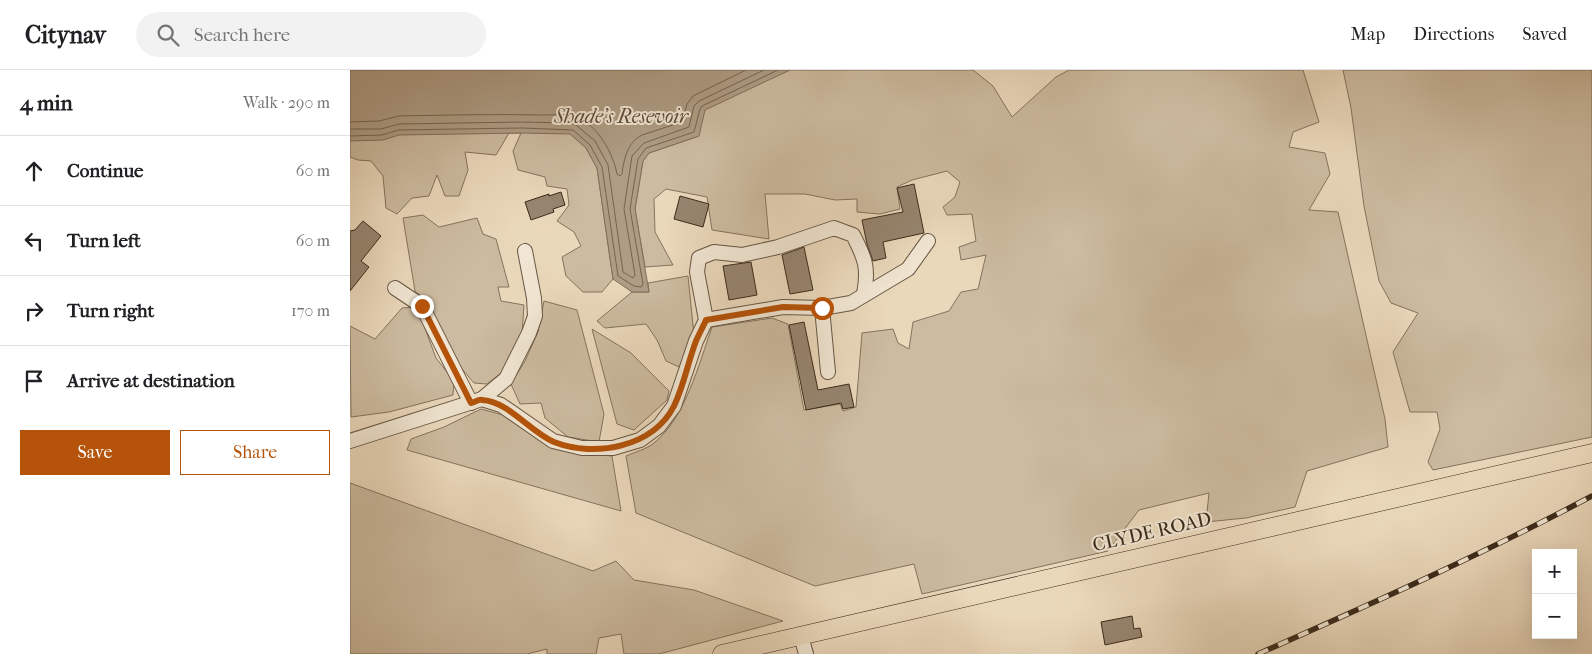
<!DOCTYPE html>
<meta charset="utf-8">
<style>
:root{--surface:#fff;--page:#f2f2f2;--text:#202124;--muted:#757577;--line:#e0e0e0;--accent:#b45309}
body{margin:0;font-family:"IM FELL French Canon",serif;background:var(--page);color:var(--text)}
.controls{position:absolute;right:15px;bottom:15px;display:grid;overflow:hidden;border-radius:0px;box-shadow:0 5px 20px #0002}
.controls button{width:45px;height:45px;display:grid;place-items:center;padding:0;border:0;border-bottom:1px solid var(--line);background:var(--surface);color:var(--text);font:25px sans-serif}
.stop{position:absolute;width:15px;height:15px;margin:-11px;border:4px solid #b45309;border-radius:50%;background:#fff}
.stop.end{background:#b45309;border-color:#fff;box-shadow:0 1px 5px #0008}
.list{margin:0;padding:0;list-style:none}
h2{display:flex;justify-content:space-between;align-items:center;height:65px;margin:0;padding:0 20px;font-size:21px}
h2 small{font-size:16px;font-weight:400;color:var(--muted)}
.list li{display:grid;grid-template-columns:32px 1fr auto;gap:15px;align-items:center;box-sizing:border-box;height:70px;padding:0 20px;border-top:1px solid var(--line)}
.list b{display:block;font-size:19px;white-space:nowrap}
.list em{font-size:16px;font-style:normal;color:var(--muted)}
.actions{display:flex;gap:10px;padding:15px 20px}
.actions a{flex:1;padding:11px 0;border:1px solid var(--accent);border-radius:0px;text-align:center;font-size:18px;color:var(--accent)}
.actions .main{background:var(--accent);color:#fff}
.icon{flex:none;width:28px;height:28px;fill:none;stroke:currentColor;stroke-width:2;stroke-linecap:round;stroke-linejoin:round}
.map{position:relative;flex:none;width:1242px;height:584px;overflow:hidden}
header{display:flex;align-items:center;gap:30px;box-sizing:border-box;height:70px;padding:0 25px;background:var(--surface);border-bottom:1px solid var(--line)}
header strong{font-size:24px}
nav{display:flex;gap:28px;margin-inline-start:auto;font-size:18px}
.search{width:350px;height:45px;background:var(--page);display:flex;align-items:center;gap:12px;box-sizing:border-box;padding:0 18px;border-radius:28px;color:var(--muted);font-size:19px}
main{display:flex}
aside{flex:1;background:var(--surface)}
.map>svg:first-child{display:block}
.green{fill:#ccbba0;stroke:#84735e}
.water{fill:#ae9d85;stroke:#806f5b}
.lines{fill:none;stroke-linecap:round;stroke-linejoin:round}
.shore{stroke:#746450;stroke-width:1}
.building{fill:#96856f;stroke:#3b2b1c}
.minor-casing{stroke:#675644;stroke-width:16}
.major-casing{stroke:#3b2b1c;stroke-width:19}
.minor{stroke:#f1e6d3;stroke-width:14}
.major{stroke:#ead8bb;stroke-width:18}
.rail-casing{stroke:#3b2b1c;stroke-width:5.5}
.rail{stroke:#f1e6d3;stroke-width:4;stroke-dasharray:11;stroke-linecap:butt}
.route{stroke:#b45309;stroke-width:6}
.labels{text-anchor:middle;dominant-baseline:central;stroke-width:4;stroke-linejoin:round;paint-order:stroke}
.street-label{font-size:19px;fill:#3b2b1c;stroke:#f1e6d3}
.water-label{font-size:20px;font-style:italic;fill:#5e4d3c;stroke:#f1e6d3}
</style>
<header>
<strong>Citynav</strong>
<div class="search"><svg class="icon" aria-label="search" viewBox="0 0 24 24"><circle cx="10" cy="10" r="6"/><path d="M15 15l6 6"/></svg>Search here</div>
<nav><a>Map</a><a>Directions</a><a>Saved</a></nav>
</header>
<main>
<aside>
<h2>4 min<small>Walk · 290 m</small></h2>
<ul class="list">
<li><svg class="icon" aria-label="ahead" viewBox="0 0 24 24"><path d="M12 20V5M6 11l6-6 6 6"/></svg><div><b>Continue</b></div><em>60 m</em></li>
<li><svg class="icon" aria-label="left" viewBox="0 0 24 24"><path d="M17 20v-9H6M10 6l-5 5 5 5"/></svg><div><b>Turn left</b></div><em>60 m</em></li>
<li><svg class="icon" aria-label="right" viewBox="0 0 24 24"><path d="M7 20v-9h11M14 6l5 5-5 5"/></svg><div><b>Turn right</b></div><em>170 m</em></li>
<li><svg class="icon" aria-label="arrive" viewBox="0 0 24 24"><path d="M6 21V4h12l-3 4 3 4H6"/></svg><div><b>Arrive at destination</b></div></li>
</ul>
<div class="actions"><a class="main">Save</a><a>Share</a></div>
</aside>
<div class="map">
<svg width="1242" height="584" viewBox="0 0 1242 584">
<rect width="100%" height="100%" fill="#ead8bb"/>
<filter id="stains"><feTurbulence type="fractalNoise" baseFrequency=".004" numOctaves="4"/><feColorMatrix values="0 0 0 0 .2 0 0 0 0 .09 0 0 0 0 .02 0 0 0 .5 -.17"/></filter>
<radialGradient id="worn" r=".72"><stop offset=".6" stop-color="#630" stop-opacity="0"/><stop offset="1" stop-color="#630" stop-opacity=".3"/></radialGradient>
<!-- green -->
<g class="green">
<path d="M 0,0 L 623,0 L 643,16 L 662,47 L 706,7 L 719,0 L 953,0 L 969,52 L 943,62 L 939,77 L 975,83 L 980,104 L 959,140 L 988,142 L 1035,349 L 1038,377 L 957,401 L 945,437 L 896,448 L 856,452 L 859,423 L 789,440 L 758,481 L 572,524 L 564,494 L 465,516 L 286,443 L 276,386 C 285,382 297,379 304,373 C 335,348 349,294 362,257 L 422,248 L 438,254 L 454,340 L 490,334 L 493,341 L 506,337 L 512,263 L 543,259 L 548,273 L 559,279 L 563,252 L 599,241 L 611,222 L 628,219 L 636,185 L 611,190 L 609,177 L 626,171 L 622,144 L 597,145 L 593,137 L 605,127 L 610,112 L 597,101 L 562,110 L 547,117 L 550,139 L 530,144 L 507,142 L 507,129 L 485,130 L 455,124 L 415,124 L 419,169 L 362,160 L 357,127 L 316,119 L 304,129 L 305,162 L 323,195 L 295,197 L 285,139 L 293,91 L 299,83 L 349,66 L 221,64 L 236,78 L 247,98 L 263,209 L 252,222 L 233,222 L 216,206 L 212,187 L 231,176 L 224,162 L 207,151 L 219,135 L 217,119 L 197,116 L 195,107 L 168,100 L 163,81 L 171,63 L 159,63 L 146,85 L 115,82 L 118,100 L 109,126 L 95,126 L 87,105 L 79,126 L 62,128 L 47,144 L 36,138 L 33,106 L 21,91 L 8,90 L 0,87 Z"/>
<path d="M 993,0 L 1242,0 L 1242,367 L 1083,400 L 1078,392 L 1090,359 L 1087,342 L 1060,342 L 1043,282 L 1068,243 L 1041,233 L 1029,211 L 1014,136 L 1001,38 Z"/>
<path d="M 73,145 L 89,157 L 127,148 L 133,164 L 146,169 L 159,217 L 148,217 L 151,231 L 174,235 L 172,265 L 156,299 L 137,314 L 124,313 L 108,294 L 78,232 L 65,221 L 53,148 Z"/>
<path d="M 338,206 L 344,265 L 329,297 L 316,291 L 307,270 L 296,254 L 255,258 L 247,251 L 282,222 L 299,222 L 298,213 Z"/>
<path d="M 194,231 L 227,240 L 254,344 L 249,372 L 218,367 L 195,348 L 191,333 L 170,334 L 161,314 L 175,291 L 188,262 Z"/>
<path d="M 67,237 L 86,288 L 104,311 L 103,325 L 39,342 L 1,347 L 0,256 L 25,269 L 52,238 Z"/>
<path d="M 242,259 L 281,283 L 319,321 L 317,330 L 284,360 L 267,354 Z"/>
<path d="M 131,339 L 153,345 L 189,370 L 224,383 L 262,386 L 271,441 L 57,380 L 61,369 L 94,357 Z"/>
<path d="M 0,413 L 243,501 L 266,491 L 284,510 L 344,520 L 433,551 L 309,584 L 274,584 L 271,564 L 249,568 L 246,584 L 197,584 L 197,579 L 177,584 L 0,584 Z"/>
</g>
<!-- water -->
<path class="water" d="M 0,0 L 440,0 L 355,40 L 349,66 L 299,83 L 293,91 L 285,139 L 299,222 L 282,222 L 263,209 L 247,98 L 236,78 L 220,64 L 172,63 L 49,65 L 33,70 L 0,71 Z"/>
<g class="lines">
<!-- shore -->
<g class="shore">
<path d="M 0,52 L 29,51 L 49,46 C 97,45 145,44 193,45 C 204,45 218,43 227,47 C 248,56 263,83 267,104 L 270,106 L 272,104 C 274,89 277,73 292,65 L 332,52 L 337,34 L 343,26 L 396,0"/>
<path d="M 0,59 L 31,59 L 49,54 L 172,52 L 220,53 L 226,55 L 245,71 L 258,95 L 273,202 L 283,208 L 285,205 L 274,139 L 282,86 L 294,73 L 339,57 L 344,36 L 349,31 L 414,0"/>
<path d="M 0,66 L 32,65 L 49,60 L 172,58 L 223,60 L 240,75 L 252,97 L 268,206 L 284,216 L 291,217 L 293,214 L 280,139 L 288,89 L 296,78 L 344,62 L 350,39 L 352,36 L 428,0"/>
</g>
</g>
<!-- building -->
<g class="building">
<path d="M 564,114 L 574,163 L 533,172 L 536,188 L 523,191 L 517,174 L 512,150 L 553,142 L 547,118 Z"/>
<path d="M 211,122 L 215,135 L 203,139 L 204,142 L 181,150 L 175,132 L 199,124 L 199,126 Z"/>
<path d="M 330,126 L 359,134 L 353,157 L 324,149 Z"/>
<path d="M 13,151 L 31,166 L 11,191 L 19,197 L 0,221 L 0,161 L 5,160 Z"/>
<path d="M 454,177 L 463,220 L 440,224 L 432,185 Z"/>
<path d="M 401,192 L 407,225 L 379,230 L 373,196 Z"/>
<path d="M 454,252 L 468,320 L 499,314 L 504,337 L 493,339 L 491,333 L 456,340 L 439,255 Z"/>
<path d="M 782,546 L 784,559 L 790,558 L 792,567 L 755,575 L 751,552 Z"/>
</g>
<g class="lines">
<!-- minor casing -->
<g class="minor-casing">
<g id="minor">
<path d="M 45,218 L 72,236 L 121,333"/>
<path d="M 472,238 L 478,302"/>
<path d="M 356,250 L 433,237 L 472,238 L 501,233 L 558,199 L 578,171"/>
<path d="M 132,329 L 156,309 L 179,263 L 185,246 L 184,228 L 175,181"/>
<path d="M 0,371 L 132,329 L 151,335 L 203,371 L 232,378 L 263,378 L 290,370 L 309,356 L 324,336 L 346,271 L 356,250 L 347,202 L 349,188 L 364,182 L 392,185 L 428,177 L 484,158 L 503,165 C 515,188 519,198 514,224"/>
<path d="M 451,566 L 456,584"/>
</g>
</g>
<!-- major casing -->
<g class="major-casing">
<path id="major" d="M 372,584 L 1242,383"/>
</g>
<!-- minor -->
<use href="#minor" class="minor"/>
<!-- major -->
<use href="#major" class="major"/>
<!-- rail casing -->
<g class="rail-casing">
<path id="rail" d="M 908,584 C 1021,534 1133,484 1242,426"/>
</g>
<!-- rail -->
<use href="#rail" class="rail"/>
</g>
<g class="lines">
<!-- route -->
<path class="route" d="M 72,236 L 121,333 C 125,332 129,329 132,330 C 158,331 180,362 204,372 C 245,388 303,377 324,336 C 334,315 338,292 346,271 C 349,264 353,257 356,250 L 433,237 L 472,238"/>
</g>
<g class="labels">
<!-- street labels -->
<g class="street-label">
<text transform="translate(802 462) rotate(-13)">CLYDE ROAD</text>
</g>
<!-- water labels -->
<g class="water-label">
<text x="271" y="46">Shade’s Resevoir</text>
</g>
</g>
<rect width="100%" height="100%" filter="url(#stains)"/>
<rect width="100%" height="100%" fill="url(#worn)"/>
</svg>
<div class="controls">
<button>+</button>
<button>−</button>
</div>
<div class="stop" style="left:472px;top:238px"></div>
<div class="stop end" style="left:72px;top:236px"></div>
</div>
</main>
